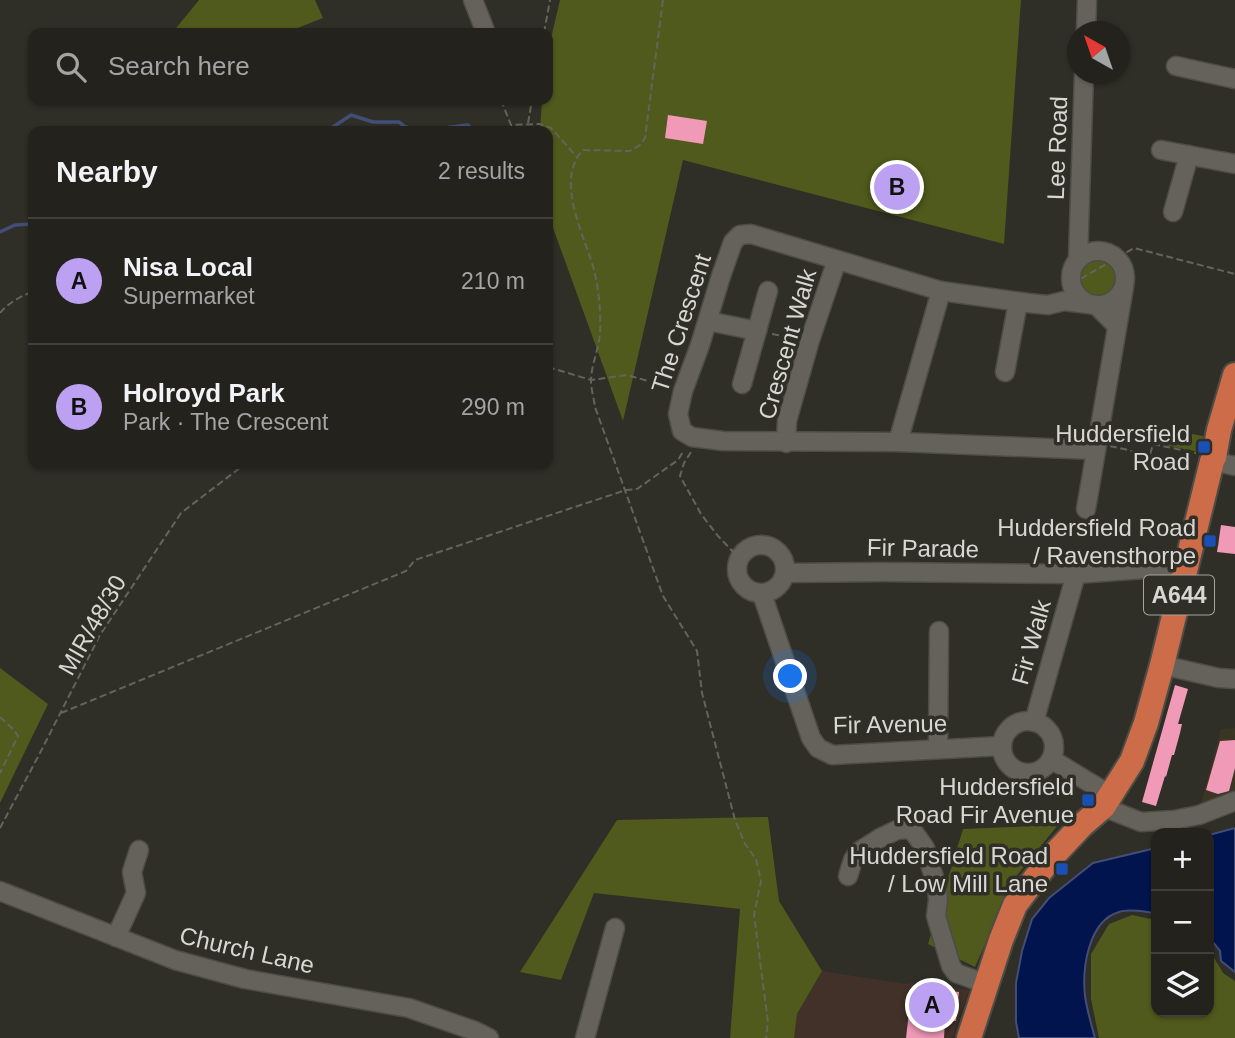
<!DOCTYPE html>
<meta charset="utf-8">
<style>
:root{--surface:#23221d;--page:#2b2a26;--text:#f1f3f6;--muted:#a3a4a4;--line:#403f3b;--accent:#bca0f2}
body{margin:0;font-family:Helvetica,sans-serif;background:var(--page);color:var(--text)}
.controls{position:absolute;right:21px;bottom:21px;display:grid;overflow:hidden;border-radius:14px;box-shadow:0 2px 5px #0004}
.controls button{width:63px;height:63px;display:grid;place-items:center;padding:0;border:0;border-bottom:2px solid var(--line);background:var(--surface);color:var(--text);font:35px sans-serif}
.compass{position:absolute;left:1067px;top:21px;width:63px;height:63px;border-radius:50%;background:var(--surface);box-shadow:0 2px 5px #0004;rotate:320deg}
.you{position:absolute;left:791px;top:677px;width:24px;height:24px;margin:-18px;border:5px solid #fff;border-radius:50%;background:#1a73e8;box-shadow:0 0 0 10px #1a73e833}
.badge{display:grid;place-items:center;width:46px;height:46px;border-radius:50%;background:var(--accent);color:#111;font-size:23px;font-weight:700}
.pin{position:absolute;translate:-50% -50%;border:4px solid #fff;box-shadow:0 2px 7px #0006}
.list{margin:0;padding:0;list-style:none}
h2{display:flex;justify-content:space-between;align-items:center;height:91px;margin:0;padding:0 28px;font-size:30px}
h2 small{font-size:23px;font-weight:400;color:var(--muted)}
.list li{display:grid;grid-template-columns:46px 1fr auto;gap:21px;align-items:center;box-sizing:border-box;height:126px;padding:0 28px;border-top:2px solid var(--line)}
.list b{display:block;font-size:26px;white-space:nowrap}
.list p{margin:0;font-size:23px;white-space:nowrap;color:var(--muted)}
.list em{font-size:23px;font-style:normal;color:var(--muted)}
.icon{flex:none;width:38px;height:38px;fill:none;stroke:currentColor;stroke-width:2;stroke-linecap:round;stroke-linejoin:round}
.map{position:relative;flex:none;width:1235px;height:1038px;overflow:hidden}
.search{position:absolute;background:var(--surface);box-shadow:0 2px 5px #0004;left:28px;top:28px;width:525px;height:77px;display:flex;align-items:center;gap:18px;box-sizing:border-box;padding:0 24px;border-radius:14px;color:var(--muted);font-size:26px}
.panel{position:absolute;background:var(--surface);box-shadow:0 2px 5px #0004;left:28px;top:126px;width:525px;height:343px;border-radius:14px}
.map>svg:first-child{display:block}
.commercial{fill:#423128}
.industrial{fill:#3b3523}
.green{fill:#505a1c}
.water{fill:#02144e;stroke:#424e76;stroke-width:2}
.lines{fill:none;stroke-linecap:round;stroke-linejoin:round}
.stream{stroke:#424e76;stroke-width:3.5}
.building{fill:#f19ab8}
.minor-casing{stroke:#4d4c47;stroke-width:21}
.highway-casing{stroke:#4d4c47;stroke-width:28}
.path{stroke:#64635c;stroke-width:2;stroke-dasharray:7 3.5;stroke-linecap:butt}
.minor{stroke:#64625b;stroke-width:18}
.highway{stroke:#cc6c48;stroke-width:24}
.transit-dot{fill:#1a4fb4;stroke:#2f2e27;stroke-width:2.5}
.labels{text-anchor:middle;dominant-baseline:central;stroke-width:7;stroke-linejoin:round;paint-order:stroke}
.shield{fill:#2f2e27;stroke:#a5a49f;stroke-width:2}
.shield-label{font-size:23px;font-weight:bold;fill:#d8d7d3}
.street-label{font-size:24px;fill:#d8d7d3;stroke:#2f2e27}
.poi-label{font-size:24px;fill:#d8d7d3;stroke:#2f2e27;text-anchor:end}
</style>
<div class="map">
<svg width="1235" height="1038" viewBox="0 0 1235 1038">
<rect width="100%" height="100%" fill="#2f2e27"/>
<!-- commercial -->
<path class="commercial" d="M 822,971 L 906,984 L 916,982 L 969,990 L 952,1038 L 794,1038 L 797,1014 Z"/>
<!-- industrial -->
<path class="industrial" d="M 1235,728 L 1235,791 L 1201,803 L 1221,729 Z"/>
<!-- green -->
<g class="green">
<path d="M 199,0 L 315,0 L 323,18 L 285,33 L 172,33 Z"/>
<path d="M 560,0 L 1021,0 L 1004,244 L 683,160 L 623,421 L 548,214 L 548,131 L 540,131 L 542,100 L 548,100 L 548,51 Z"/>
<circle cx="1098" cy="278" r="27"/>
<path d="M 1159,427 L 1207,437 L 1203,453 L 1155,443 Z"/>
<path d="M 0,668 L 48,704 L 0,803 Z"/>
<path d="M 768,817 L 779,901 L 822,971 L 797,1014 L 794,1038 L 730,1038 L 740,909 L 594,893 L 561,980 L 520,972 L 617,820 Z"/>
<path d="M 1058,825 L 1014,879 L 975,967 L 928,944 L 963,829 Z"/>
<path d="M 1132,915 L 1156,920 L 1156,1012 L 1209,1012 L 1209,949 L 1223,973 L 1235,981 L 1235,1038 L 1099,1038 L 1091,999 L 1091,954 L 1109,924 Z"/>
</g>
<!-- water -->
<g class="water">
<path d="M 1235,828 L 1235,972 L 1221,961 L 1220,951 L 1209,937 L 1209,835 Z"/>
<path d="M 1156,848 L 1156,913 C 1145,912 1129,908 1119,912 C 1088,921 1082,969 1085,996 C 1087,1010 1091,1024 1095,1038 L 1019,1038 L 1016,1022 L 1016,983 L 1022,951 L 1032,919 L 1049,898 L 1093,863 Z"/>
</g>
<g class="lines">
<!-- stream -->
<g class="stream">
<path d="M 327,131 L 351,115 L 373,122 L 399,122 C 414,138 448,126 468,125 L 474,131"/>
<path d="M 0,232 L 15,225 L 33,224"/>
</g>
</g>
<!-- building -->
<g class="building">
<path d="M 668,115 L 707,121 L 703,144 L 665,138 Z"/>
<path d="M 1221,525 L 1235,527 L 1235,554 L 1217,552 Z"/>
<path d="M 1175,685 L 1188,689 L 1178,724 L 1182,724 L 1180,733 L 1174,755 L 1172,755 L 1166,777 L 1165,776 L 1156,806 L 1142,802 Z"/>
<path d="M 1235,740 L 1235,768 L 1229,791 L 1218,794 L 1206,790 L 1220,741 Z"/>
<path d="M 912,987 L 959,992 L 956,1021 L 945,1020 L 944,1038 L 906,1038 Z"/>
</g>
<g class="lines">
<!-- minor casing -->
<g class="minor-casing">
<g id="minor">
<path d="M 473,0 L 486,33"/>
<path d="M 1086,32 L 1087,0"/>
<path d="M 1176,66 L 1235,79"/>
<path d="M 1161,150 L 1235,164"/>
<path d="M 1173,212 L 1189,155"/>
<circle cx="1098" cy="278" r="27"/>
<path d="M 1078,260 L 1084,74"/>
<path d="M 708,321 L 757,331"/>
<path d="M 1005,372 L 1018,302"/>
<path d="M 742,384 L 768,291"/>
<path d="M 898,442 L 941,291"/>
<path d="M 786,443 L 787,421 L 810,340 L 837,260"/>
<path d="M 1095,450 L 898,442 L 723,441 L 692,437 L 682,431 L 678,414 L 683,391 L 700,345 L 721,276 L 733,242 L 740,235 L 751,234 L 941,291 L 1028,303 L 1048,305 L 1064,301 L 1096,305 L 1117,326"/>
<path d="M 1212,461 L 1235,466"/>
<path d="M 1086,509 L 1124,287"/>
<circle cx="761" cy="569" r="24"/>
<path d="M 785,573 L 883,572 L 1076,574 L 1186,566"/>
<path d="M 762,594 L 811,738 L 818,748 L 832,755 L 1002,746"/>
<path d="M 1162,665 L 1219,678 L 1235,679"/>
<circle cx="1028" cy="747" r="26"/>
<path d="M 1034,722 L 1076,574"/>
<path d="M 938,749 L 939,631"/>
<path d="M 1051,759 L 1110,795"/>
<path d="M 1103,807 L 1141,822 L 1174,820 L 1199,815 L 1235,801"/>
<path d="M 848,876 L 853,860 L 858,852 L 880,838 L 897,830 L 906,829 L 913,831 L 925,848 L 937,887 L 938,900 L 936,916 L 951,966 L 956,973 L 986,984"/>
<path d="M 0,891 L 175,960 L 245,979 L 409,1008 L 475,1031 L 489,1038"/>
<path d="M 116,937 L 136,893 L 132,872 L 139,850"/>
<path d="M 585,1038 L 615,928"/>
</g>
</g>
<!-- highway casing -->
<g class="highway-casing">
<path id="highway" d="M 969,1038 L 1001,940 L 1015,905 L 1050,859 L 1082,825 L 1103,807 L 1132,761 L 1146,723 L 1162,665 L 1212,461 L 1214,457 L 1219,430 L 1235,375"/>
</g>
<!-- path -->
<g class="path">
<path d="M 663,0 L 645,138 L 640,145 L 630,151 L 583,150 C 553,182 587,239 595,274 C 599,292 601,313 600,333 C 599,349 591,365 591,381 C 591,389 594,399 595,407 L 663,596 L 697,651 L 702,693 L 735,820 L 745,844 L 756,859 L 761,881 L 754,915 L 768,1022 L 766,1038"/>
<path d="M 544,33 L 550,0"/>
<path d="M 501,100 L 511,125 L 540,124 L 551,128 L 577,157"/>
<path d="M 523,131 L 527,129 L 532,100"/>
<path d="M 1072,284 L 1134,248 L 1235,274"/>
<path d="M 0,313 C 7,304 22,295 33,292"/>
<path d="M 772,334 L 794,338"/>
<path d="M 548,367 L 591,380 L 627,375 L 669,387"/>
<path d="M 1110,446 L 1150,455 L 1153,444 L 1196,453"/>
<path d="M 691,452 L 684,463 L 680,476 L 701,514 L 718,536 L 739,558"/>
<path d="M 61,713 L 406,571 L 415,560 L 626,490 L 637,489 L 678,460 L 684,450"/>
<path d="M 0,717 L 14,730 L 18,736 L 0,773"/>
<path d="M 0,828 L 40,753 L 100,635 L 181,513 L 245,464"/>
</g>
<!-- minor -->
<use href="#minor" class="minor"/>
<!-- highway -->
<use href="#highway" class="highway"/>
</g>
<!-- markers -->
<g class="transit-dot">
<rect x="1197" y="440" width="14" height="14" rx="3.5"/>
<rect x="1203" y="534" width="14" height="14" rx="3.5"/>
<rect x="1081" y="793" width="14" height="14" rx="3.5"/>
<rect x="1055" y="862" width="14" height="14" rx="3.5"/>
</g>
<g class="labels">
<!-- shield labels -->
<rect class="shield" x="1144" y="575.5" width="70" height="39" rx="5"/>
<g class="shield-label">
<text x="1179" y="595">A644</text>
</g>
<!-- street labels -->
<g class="street-label">
<text transform="translate(1057 148) rotate(-88)">Lee Road</text>
<text transform="translate(681 323) rotate(-72)">The Crescent</text>
<text transform="translate(787 344) rotate(-74)">Crescent Walk</text>
<text transform="translate(923 548) rotate(1)">Fir Parade</text>
<text transform="translate(92 625) rotate(-60)">MIR/48/30</text>
<text transform="translate(1031 642) rotate(-74)">Fir Walk</text>
<text transform="translate(890 724) rotate(-1)">Fir Avenue</text>
<text transform="translate(247 950) rotate(13)">Church Lane</text>
</g>
<!-- poi labels -->
<g class="poi-label">
<text x="1190" y="433">Huddersfield<tspan x="1190" dy="28">Road</tspan></text>
<text x="1196" y="527">Huddersfield Road<tspan x="1196" dy="28">/ Ravensthorpe</tspan></text>
<text x="1074" y="786">Huddersfield<tspan x="1074" dy="28">Road Fir Avenue</tspan></text>
<text x="1048" y="855">Huddersfield Road<tspan x="1048" dy="28">/ Low Mill Lane</tspan></text>
</g>
</g>
</svg>
<div class="controls">
<button>+</button>
<button>−</button>
<button><svg class="icon" aria-label="layers" viewBox="0 0 24 24"><path d="M12 4l9 5-9 5-9-5zM3 14l9 5 9-5"/></svg></button>
</div>
<svg class="compass" viewBox="-18 -18 36 36"><path d="M0-13l5 13h-10z" fill="#e53935"/><path d="M0 13l5-13h-10z" fill="#a3a4a4"/></svg>
<div class="you"></div>
<div class="pin badge" style="left:932px;top:1005px">A</div>
<div class="pin badge" style="left:897px;top:187px">B</div>
<div class="search"><svg class="icon" aria-label="search" viewBox="0 0 24 24"><circle cx="10" cy="10" r="6"/><path d="M15 15l6 6"/></svg>Search here</div>
<section class="panel">
<h2>Nearby<small>2 results</small></h2>
<ul class="list">
<li><span class="badge">A</span><div><b>Nisa Local</b><p>Supermarket</p></div><em>210 m</em></li>
<li><span class="badge">B</span><div><b>Holroyd Park</b><p>Park · The Crescent</p></div><em>290 m</em></li>
</ul>
</section>
</div>
